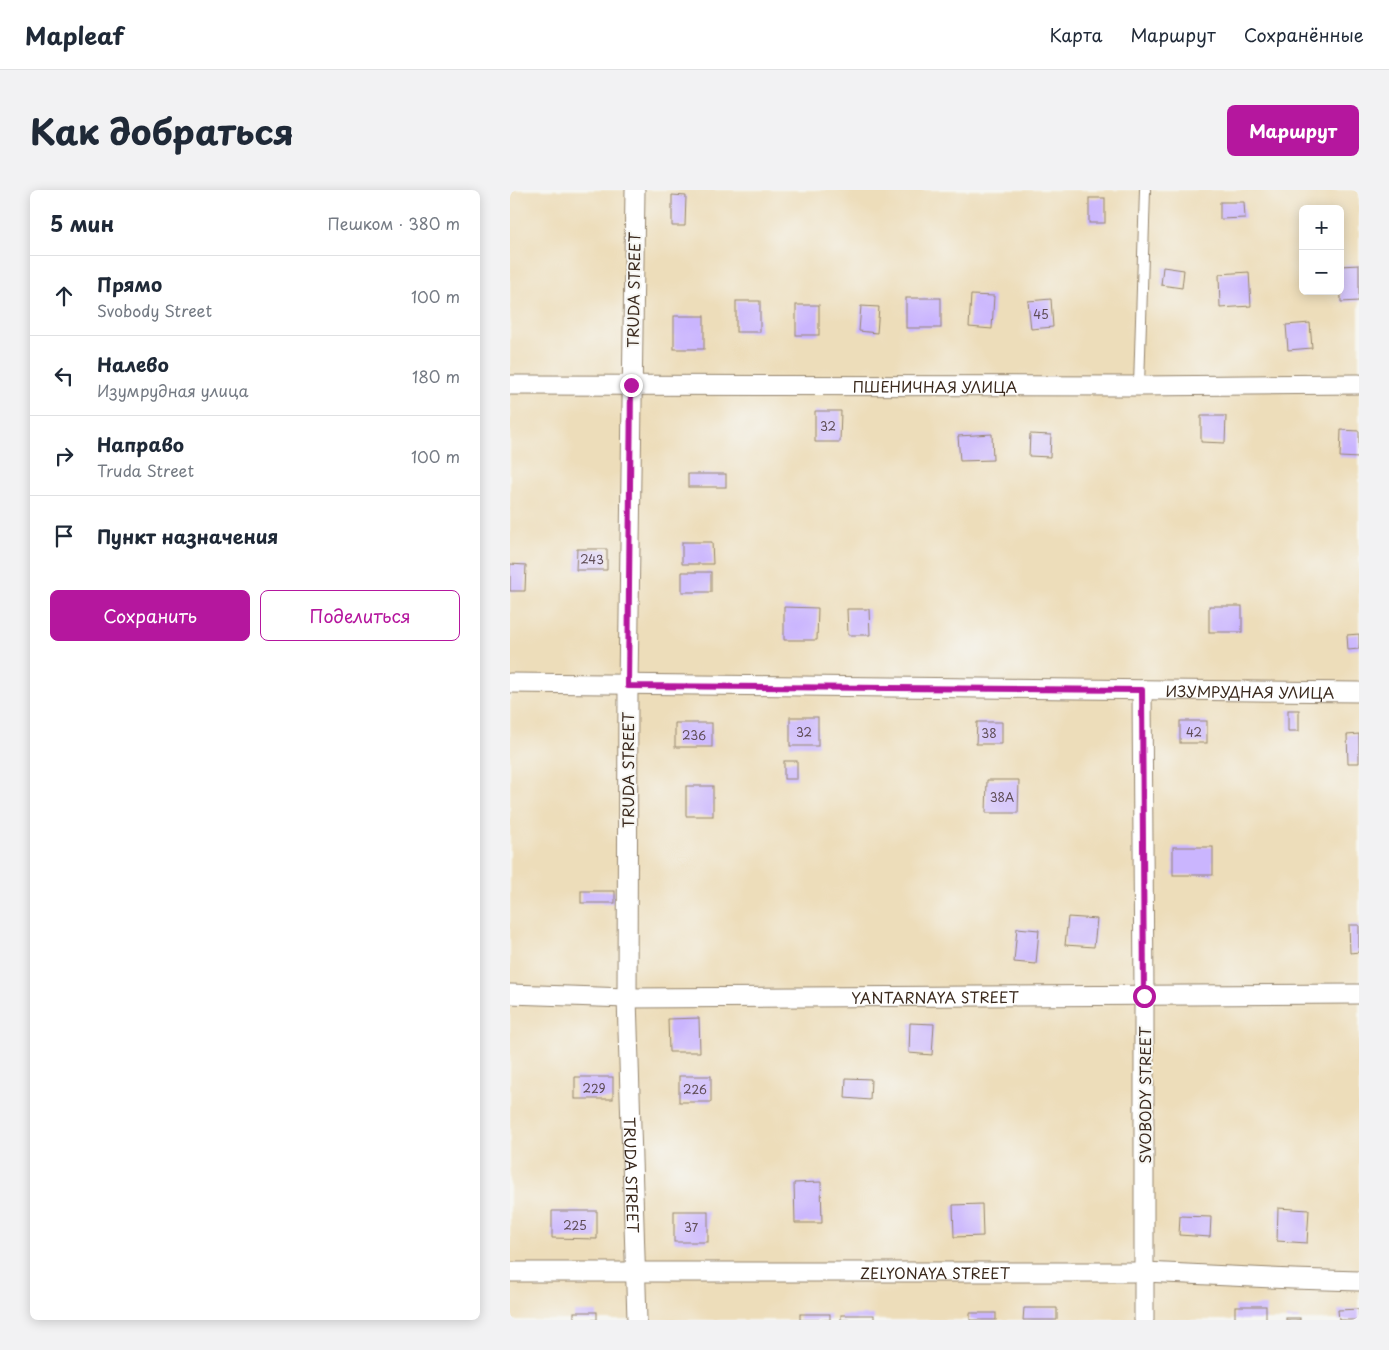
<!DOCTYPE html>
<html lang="ru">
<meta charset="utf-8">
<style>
:root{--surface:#fff;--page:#f2f2f3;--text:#1f2937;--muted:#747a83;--line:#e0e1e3;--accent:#b5179e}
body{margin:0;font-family:"Playpen Sans",sans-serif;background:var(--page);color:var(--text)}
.controls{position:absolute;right:15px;top:15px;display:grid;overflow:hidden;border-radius:8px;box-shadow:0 2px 12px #0003}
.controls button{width:45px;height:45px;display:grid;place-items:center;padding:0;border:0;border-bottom:1px solid var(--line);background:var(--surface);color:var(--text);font:25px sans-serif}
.stop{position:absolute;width:15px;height:15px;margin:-11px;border:4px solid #b5179e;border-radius:50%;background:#fff}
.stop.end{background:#b5179e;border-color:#fff;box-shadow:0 1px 5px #0008}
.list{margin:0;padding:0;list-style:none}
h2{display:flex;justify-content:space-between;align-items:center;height:65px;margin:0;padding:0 20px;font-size:21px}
h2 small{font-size:16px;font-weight:400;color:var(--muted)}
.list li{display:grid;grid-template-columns:32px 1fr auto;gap:15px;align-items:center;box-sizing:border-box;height:80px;padding:0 20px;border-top:1px solid var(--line)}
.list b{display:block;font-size:19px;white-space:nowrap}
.list p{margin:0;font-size:16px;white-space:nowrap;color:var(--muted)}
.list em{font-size:16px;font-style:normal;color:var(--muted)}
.actions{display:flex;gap:10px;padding:15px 20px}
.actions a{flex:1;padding:11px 0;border:1px solid var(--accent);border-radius:8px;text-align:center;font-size:18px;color:var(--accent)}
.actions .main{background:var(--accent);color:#fff}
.icon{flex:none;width:28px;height:28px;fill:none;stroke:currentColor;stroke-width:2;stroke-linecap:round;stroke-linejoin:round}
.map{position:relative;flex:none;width:849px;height:1130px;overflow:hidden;border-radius:8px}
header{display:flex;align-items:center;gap:30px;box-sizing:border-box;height:70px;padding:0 25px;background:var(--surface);border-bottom:1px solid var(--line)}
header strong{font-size:24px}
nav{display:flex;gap:28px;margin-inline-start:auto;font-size:18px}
.intro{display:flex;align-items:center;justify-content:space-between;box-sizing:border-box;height:120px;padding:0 30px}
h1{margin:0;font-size:35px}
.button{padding:12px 22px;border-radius:8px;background:var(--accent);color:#fff;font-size:18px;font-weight:700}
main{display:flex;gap:30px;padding:0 30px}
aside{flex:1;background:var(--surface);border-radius:8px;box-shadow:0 2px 12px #0003}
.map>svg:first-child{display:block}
.building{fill:#cab5fe}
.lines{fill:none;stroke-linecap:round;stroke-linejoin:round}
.service-casing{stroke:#94846c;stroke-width:12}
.minor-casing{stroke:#94846c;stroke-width:21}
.service{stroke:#fff;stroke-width:10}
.minor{stroke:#fff;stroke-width:19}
.route{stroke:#b5179e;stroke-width:6}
.labels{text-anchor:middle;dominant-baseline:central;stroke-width:4;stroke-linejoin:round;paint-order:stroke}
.number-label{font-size:12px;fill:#5f4d56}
.street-label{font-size:15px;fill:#3b2a1e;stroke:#f6f6f2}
</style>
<header>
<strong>Mapleaf</strong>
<nav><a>Карта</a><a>Маршрут</a><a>Сохранённые</a></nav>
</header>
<div class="intro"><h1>Как добраться</h1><a class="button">Маршрут</a></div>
<main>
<aside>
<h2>5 мин<small>Пешком · 380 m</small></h2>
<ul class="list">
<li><svg class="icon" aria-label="ahead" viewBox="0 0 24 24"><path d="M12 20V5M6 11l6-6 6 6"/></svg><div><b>Прямо</b><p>Svobody Street</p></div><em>100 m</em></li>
<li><svg class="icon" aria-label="left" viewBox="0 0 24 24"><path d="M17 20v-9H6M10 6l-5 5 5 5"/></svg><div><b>Налево</b><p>Изумрудная улица</p></div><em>180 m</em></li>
<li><svg class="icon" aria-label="right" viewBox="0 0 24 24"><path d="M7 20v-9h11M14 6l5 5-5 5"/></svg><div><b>Направо</b><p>Truda Street</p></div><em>100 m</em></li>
<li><svg class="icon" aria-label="arrive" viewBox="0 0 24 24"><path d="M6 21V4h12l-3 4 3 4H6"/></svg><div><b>Пункт назначения</b></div></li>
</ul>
<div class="actions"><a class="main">Сохранить</a><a>Поделиться</a></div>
</aside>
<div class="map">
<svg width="849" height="1130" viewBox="0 0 849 1130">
<rect width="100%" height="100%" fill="#f6f6f2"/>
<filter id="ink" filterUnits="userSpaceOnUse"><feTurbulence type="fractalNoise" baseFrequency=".02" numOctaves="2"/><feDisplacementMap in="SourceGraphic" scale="10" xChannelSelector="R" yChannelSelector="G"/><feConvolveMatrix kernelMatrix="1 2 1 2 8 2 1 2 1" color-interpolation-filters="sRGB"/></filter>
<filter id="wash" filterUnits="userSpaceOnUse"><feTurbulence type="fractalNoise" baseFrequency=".0096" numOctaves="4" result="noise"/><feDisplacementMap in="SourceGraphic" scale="20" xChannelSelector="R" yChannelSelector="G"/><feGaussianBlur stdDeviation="1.12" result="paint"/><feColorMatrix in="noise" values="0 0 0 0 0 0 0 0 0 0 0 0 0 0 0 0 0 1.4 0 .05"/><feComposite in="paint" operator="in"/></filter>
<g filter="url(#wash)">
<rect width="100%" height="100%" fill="#edddba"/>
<g id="blocks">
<!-- building -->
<g class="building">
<path d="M 162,5 L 176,6 L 175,36 L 162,36 Z"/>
<rect x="579" y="8" width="16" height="25"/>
<path d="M 710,12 L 734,12 L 735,28 L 710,29 Z"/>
<path d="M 849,75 L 849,111 L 831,112 L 830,76 Z"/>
<path d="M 653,77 L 674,80 L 672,98 L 651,95 Z"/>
<path d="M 739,82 L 741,116 L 710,118 L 709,84 Z"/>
<path d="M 461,105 L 484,106 L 482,139 L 459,137 Z"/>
<rect x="396" y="108" width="35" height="30"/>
<path d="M 541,109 L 543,137 L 521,139 L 518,111 Z"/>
<rect x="226" y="111" width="24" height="31"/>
<rect x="286" y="115" width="23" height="30"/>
<path d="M 351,116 L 369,117 L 367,143 L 349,141 Z"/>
<rect x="164" y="126" width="30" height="33"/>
<path d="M 800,133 L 802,158 L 778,160 L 776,135 Z"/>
<path d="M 305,221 L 331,221 L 330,252 L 305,252 Z"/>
<path d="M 691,226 L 716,226 L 715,253 L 691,252 Z"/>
<path d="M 831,240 L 849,241 L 849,268 L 830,267 Z"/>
<path d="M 482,244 L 483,270 L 450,271 L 448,246 Z"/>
<path d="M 520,244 L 541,245 L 540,267 L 519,266 Z"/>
<rect x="178" y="284" width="38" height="13"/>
<path d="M 172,352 L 202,352 L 203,374 L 172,374 Z"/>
<path d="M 67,359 L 97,359 L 97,380 L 66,380 Z"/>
<path d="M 0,374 L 16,375 L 15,401 L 0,401 Z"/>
<rect x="172" y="382" width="29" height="20"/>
<rect x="699" y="416" width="33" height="26"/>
<path d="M 274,417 L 308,418 L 307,450 L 274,450 Z"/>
<path d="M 337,419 L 359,419 L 360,445 L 338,445 Z"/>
<path d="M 849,444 L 849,459 L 838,460 L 837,445 Z"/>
<rect x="778" y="520" width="11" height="21"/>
<rect x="280" y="527" width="28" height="29"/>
<rect x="670" y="531" width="27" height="22"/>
<path d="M 467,532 L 492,532 L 492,554 L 466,554 Z"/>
<rect x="165" y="533" width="37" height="24"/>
<path d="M 849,544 L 849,573 L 838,573 L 837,545 Z"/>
<rect x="274" y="571" width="13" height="18"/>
<path d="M 477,590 L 509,590 L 508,623 L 476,623 Z"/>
<rect x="176" y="596" width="27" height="30"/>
<rect x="663" y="657" width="40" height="28"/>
<rect x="71" y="701" width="34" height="12"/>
<path d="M 558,727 L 587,729 L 584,757 L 555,755 Z"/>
<path d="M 839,735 L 849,735 L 849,762 L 840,763 Z"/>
<path d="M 507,738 L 529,740 L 526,774 L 504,772 Z"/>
<path d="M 189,828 L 190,862 L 159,862 L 158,829 Z"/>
<path d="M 400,833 L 424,834 L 422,865 L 399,863 Z"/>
<rect x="169" y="886" width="32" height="26"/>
<rect x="65" y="887" width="38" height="22"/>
<path d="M 336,888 L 361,889 L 360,910 L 335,908 Z"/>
<path d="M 311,992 L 312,1033 L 285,1033 L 284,993 Z"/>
<path d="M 472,1014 L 473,1046 L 444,1047 L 443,1015 Z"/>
<path d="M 768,1018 L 799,1020 L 797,1053 L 767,1051 Z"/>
<path d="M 42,1021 L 87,1021 L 87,1049 L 42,1048 Z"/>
<rect x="164" y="1021" width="34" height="31"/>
<path d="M 670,1026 L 701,1027 L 700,1047 L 669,1045 Z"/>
<rect x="725" y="1116" width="31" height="14"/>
<path d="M 514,1118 L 547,1118 L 547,1130 L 513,1130 Z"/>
<path d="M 849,1119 L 849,1130 L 829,1130 L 828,1120 Z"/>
<rect x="64" y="1122" width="23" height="8"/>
<rect x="460" y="1123" width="26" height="7"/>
<rect x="290" y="1124" width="30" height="6"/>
<rect x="331" y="1125" width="33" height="5"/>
<rect x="776" y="1128" width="14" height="2"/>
</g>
</g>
</g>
<g filter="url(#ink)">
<use href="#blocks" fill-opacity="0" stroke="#94846c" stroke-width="1"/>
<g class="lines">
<!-- service casing -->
<g class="service-casing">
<path id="service" d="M 629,196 L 635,0"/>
</g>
<!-- minor casing -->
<g class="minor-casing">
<g id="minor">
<path id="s1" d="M 125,0 L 118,496 L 117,808 L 127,1130"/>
<path id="s2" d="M 0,195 L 629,196 L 849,194"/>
<path id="s3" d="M 0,493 L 849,502"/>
<path d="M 632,500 L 634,805 L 634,1130"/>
<path id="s4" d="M 0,804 L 117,808 L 849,804"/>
<path id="s5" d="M 0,1082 L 634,1082 L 783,1089 L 849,1091"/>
</g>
</g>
<!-- service -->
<use href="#service" class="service"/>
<!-- minor -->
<use href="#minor" class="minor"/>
</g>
</g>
<g class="lines" filter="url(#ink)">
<!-- route -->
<path class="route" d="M 121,195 L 118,496 L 632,500 L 634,806"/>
</g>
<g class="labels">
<!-- number labels -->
<g class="number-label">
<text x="531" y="124">45</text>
<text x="318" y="236">32</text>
<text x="82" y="369">243</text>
<text x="294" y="542">32</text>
<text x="684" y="542">42</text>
<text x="479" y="543">38</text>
<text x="184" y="545">236</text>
<text x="492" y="607">38А</text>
<text x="84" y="898">229</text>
<text x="185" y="899">226</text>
<text x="65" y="1035">225</text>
<text x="181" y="1037">37</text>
</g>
<!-- street labels -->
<g class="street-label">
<text transform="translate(123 100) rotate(-89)">TRUDA STREET</text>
<text stroke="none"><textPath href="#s2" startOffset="425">ПШЕНИЧНАЯ УЛИЦА</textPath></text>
<text stroke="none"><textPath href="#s3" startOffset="740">ИЗУМРУДНАЯ УЛИЦА</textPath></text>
<text transform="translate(117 580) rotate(-90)">TRUDA STREET</text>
<text stroke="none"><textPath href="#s4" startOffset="425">YANTARNAYA STREET</textPath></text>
<text transform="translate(634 905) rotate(-90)">SVOBODY STREET</text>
<text stroke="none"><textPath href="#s1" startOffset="985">TRUDA STREET</textPath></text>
<text stroke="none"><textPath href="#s5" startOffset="425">ZELYONAYA STREET</textPath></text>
</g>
</g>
</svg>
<div class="controls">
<button>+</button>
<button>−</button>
</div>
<div class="stop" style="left:634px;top:806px"></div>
<div class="stop end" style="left:121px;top:195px"></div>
</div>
</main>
